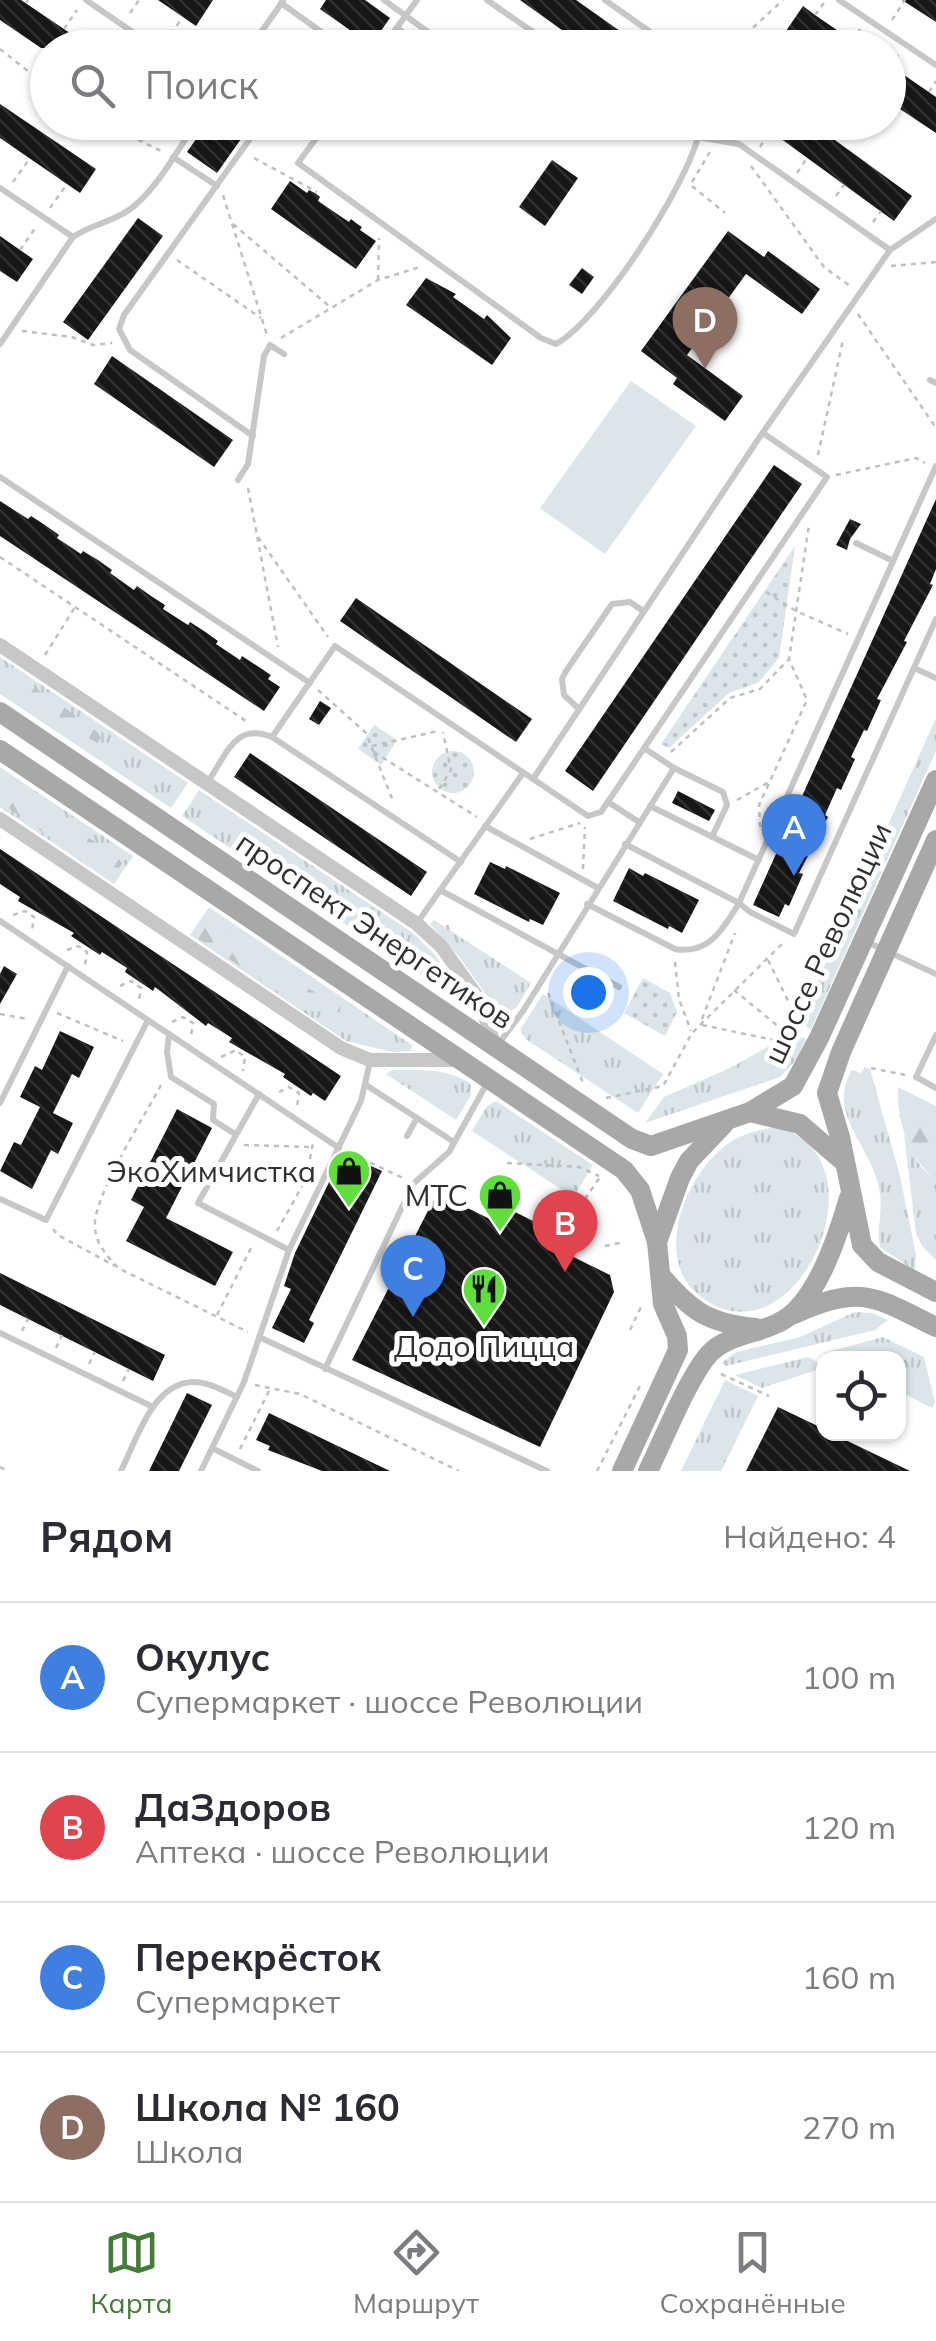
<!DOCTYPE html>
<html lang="ru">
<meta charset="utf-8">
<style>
:root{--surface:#fff;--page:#f2f2f3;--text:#2b2b33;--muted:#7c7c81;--line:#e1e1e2;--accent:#437c37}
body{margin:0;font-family:Mulish,sans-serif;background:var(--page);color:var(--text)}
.controls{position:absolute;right:30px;bottom:30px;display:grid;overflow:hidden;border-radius:20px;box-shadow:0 2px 8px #0004}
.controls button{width:90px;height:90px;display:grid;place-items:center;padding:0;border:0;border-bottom:2px solid var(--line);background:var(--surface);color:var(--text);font:50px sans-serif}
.you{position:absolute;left:588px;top:992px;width:35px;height:35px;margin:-25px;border:8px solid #fff;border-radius:50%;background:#1a73e8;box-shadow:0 0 0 15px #1a73e833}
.badge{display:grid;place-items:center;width:65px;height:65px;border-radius:50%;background:var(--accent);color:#fff;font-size:32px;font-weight:700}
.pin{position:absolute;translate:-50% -82px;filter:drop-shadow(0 2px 5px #0008)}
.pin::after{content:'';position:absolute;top:52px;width:35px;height:30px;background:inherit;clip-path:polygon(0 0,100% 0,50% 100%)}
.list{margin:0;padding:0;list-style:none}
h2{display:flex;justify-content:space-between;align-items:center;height:130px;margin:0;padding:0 40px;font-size:42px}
h2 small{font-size:32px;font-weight:400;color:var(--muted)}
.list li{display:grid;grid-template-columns:65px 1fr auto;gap:30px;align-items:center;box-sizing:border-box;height:150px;padding:0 40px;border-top:2px solid var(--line)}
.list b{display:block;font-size:38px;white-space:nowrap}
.list p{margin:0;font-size:32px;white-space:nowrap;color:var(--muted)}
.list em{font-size:32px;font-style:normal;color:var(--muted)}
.icon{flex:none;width:55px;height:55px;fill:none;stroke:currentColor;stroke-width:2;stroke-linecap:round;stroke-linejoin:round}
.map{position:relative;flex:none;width:936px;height:1471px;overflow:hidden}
.search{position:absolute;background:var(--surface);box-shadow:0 2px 8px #0004;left:30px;right:30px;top:30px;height:110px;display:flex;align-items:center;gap:25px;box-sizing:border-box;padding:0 35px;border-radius:55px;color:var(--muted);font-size:38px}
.sheet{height:730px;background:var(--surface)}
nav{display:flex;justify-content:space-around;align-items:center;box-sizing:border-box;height:140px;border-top:2px solid var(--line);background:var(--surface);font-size:28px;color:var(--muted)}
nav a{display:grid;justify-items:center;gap:5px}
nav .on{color:var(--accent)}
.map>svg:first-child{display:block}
.grass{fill:url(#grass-tufts)}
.forest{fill:url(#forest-firs)}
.park{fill:url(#park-dots)}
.pitch{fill:#dce5e9}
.building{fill:url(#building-back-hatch)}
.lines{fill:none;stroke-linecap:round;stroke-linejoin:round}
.path{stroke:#c0c0c0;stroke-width:2.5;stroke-dasharray:5 5;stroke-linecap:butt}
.lane{stroke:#c7c7c7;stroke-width:6}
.street{stroke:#c7c7c7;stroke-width:14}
.primary{stroke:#a8a8a8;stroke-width:20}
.labels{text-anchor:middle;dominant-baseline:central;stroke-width:10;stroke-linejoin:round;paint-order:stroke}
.street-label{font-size:30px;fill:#303030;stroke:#fff}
.poi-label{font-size:30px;fill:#303030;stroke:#fff;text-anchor:end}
</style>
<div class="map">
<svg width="936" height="1471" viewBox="0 0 936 1471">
<defs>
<pattern id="grass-tufts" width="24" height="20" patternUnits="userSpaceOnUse" patternTransform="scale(2.5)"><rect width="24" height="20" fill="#dce5e9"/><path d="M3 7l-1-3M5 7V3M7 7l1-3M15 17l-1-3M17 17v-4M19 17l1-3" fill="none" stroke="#bdc5c8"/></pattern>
<pattern id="forest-firs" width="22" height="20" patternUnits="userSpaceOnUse" patternTransform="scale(2.5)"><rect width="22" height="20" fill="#dce5e9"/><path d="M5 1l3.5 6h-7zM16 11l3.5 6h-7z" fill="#bdc5c8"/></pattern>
<pattern id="park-dots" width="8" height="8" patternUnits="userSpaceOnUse" patternTransform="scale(2.5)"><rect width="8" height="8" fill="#dce5e9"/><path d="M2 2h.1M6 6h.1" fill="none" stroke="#bdc5c8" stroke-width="1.8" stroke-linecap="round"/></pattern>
<pattern id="building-back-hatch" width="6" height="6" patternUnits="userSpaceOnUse" patternTransform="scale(2.5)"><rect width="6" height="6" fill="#171717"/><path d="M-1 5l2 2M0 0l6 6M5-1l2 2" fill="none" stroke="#303030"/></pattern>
</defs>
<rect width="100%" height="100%" fill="#fff"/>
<!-- grass -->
<g class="grass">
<path d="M 0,657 L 188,783 L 171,808 L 0,694 Z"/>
<path d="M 936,718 L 936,751 L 811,1029 L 799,1023 Z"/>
<path d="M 0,767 L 133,856 L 114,884 L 0,807 Z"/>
<path d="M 199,790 L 413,933 L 435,955 L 471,1008 L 182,816 Z"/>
<path d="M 209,907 L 412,1045 L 411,1051 L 393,1052 L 346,1041 L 190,935 Z"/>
<path d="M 434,920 L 531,983 L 517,1007 L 502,1017 L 460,958 L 430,924 Z"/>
<path d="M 543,994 L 663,1074 L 638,1113 L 527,1040 L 520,1030 Z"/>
<path d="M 792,1033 L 806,1039 L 796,1060 L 780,1077 L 645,1123 L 664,1097 L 732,1067 Z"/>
<path d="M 865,1067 L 870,1069 L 900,1176 L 916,1255 L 915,1271 L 880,1247 C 876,1229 883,1211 880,1193 C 874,1147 825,1115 852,1070 L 861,1073 Z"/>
<path d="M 393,1070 C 420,1070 449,1068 471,1084 L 471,1095 L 456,1120 L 386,1074 Z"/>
<path d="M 496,1101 L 593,1165 L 573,1197 L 472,1131 L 487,1106 Z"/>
<path d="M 776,1127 C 891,1156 796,1369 701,1297 C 651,1259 685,1176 726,1145 C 741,1134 758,1130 776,1127 Z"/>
<path d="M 904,1134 L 921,1167 L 936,1182 L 936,1260 L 922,1246 L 916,1233 Z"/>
<path d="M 855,1312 L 872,1313 L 888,1320 L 875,1330 L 726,1366 L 721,1363 L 736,1352 L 800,1337 Z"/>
<path d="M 883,1337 L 924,1357 L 935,1402 L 932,1408 L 899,1391 L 898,1358 L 835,1358 L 824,1353 Z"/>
<path d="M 808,1357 L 823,1365 L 823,1368 L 762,1388 L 735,1375 Z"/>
<path d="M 725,1380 L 758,1396 L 721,1471 L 681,1471 Z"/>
</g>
<!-- forest -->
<g class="forest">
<path d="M 0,664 L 91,726 L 103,738 L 95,742 C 82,732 67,726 54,716 C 36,704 20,691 0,680 Z"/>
<path d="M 0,784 L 112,852 L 122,863 L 116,875 L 96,870 L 0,802 Z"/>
<path d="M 214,923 L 295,984 C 313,988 323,1000 341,1004 L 340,1012 L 308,1011 L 197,938 L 197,929 Z"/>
<path d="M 898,1087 L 936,1106 L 936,1182 C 910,1156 896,1124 898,1087 Z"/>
</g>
<!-- park -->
<g class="park">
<path d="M 795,546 L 779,658 L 758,683 L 729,693 L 669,748 L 661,744 Z"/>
<path d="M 374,725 L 397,740 L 381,765 L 358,749 Z"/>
<circle cx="453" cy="772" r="21"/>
<path d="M 643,978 L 670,993 L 677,1012 L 665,1036 L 624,1013 Z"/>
</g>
<!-- pitch -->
<path class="pitch" d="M 631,381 L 696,426 L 605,554 L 540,508 Z"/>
<!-- building -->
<g class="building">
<path d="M 0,0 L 21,0 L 92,48 L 41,48 L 0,20 Z"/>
<path d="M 158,0 L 213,0 L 196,26 Z"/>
<path d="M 326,0 L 365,0 L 390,18 L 371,45 L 320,9 Z"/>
<path d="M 520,0 L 576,0 L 644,48 L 587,48 Z"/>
<path d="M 902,0 L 936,0 L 936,22 Z"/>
<path d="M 803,6 L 815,15 L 863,48 L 810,48 L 786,31 Z"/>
<path d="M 888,64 L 936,97 L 936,133 L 888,101 Z"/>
<path d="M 0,104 L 96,169 L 80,193 L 0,138 Z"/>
<path d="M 208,122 L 253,122 L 217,173 L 187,152 Z"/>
<path d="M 758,122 L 810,122 L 912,196 L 894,221 Z"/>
<path d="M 552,160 L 578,178 L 545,226 L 519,207 Z"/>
<path d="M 290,181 L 307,193 L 309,190 L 315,193 L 320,197 L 318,201 L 349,222 L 351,219 L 356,223 L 362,227 L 360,230 L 376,241 L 356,269 L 271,209 Z"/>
<path d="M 138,218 L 163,236 L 88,340 L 63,322 Z"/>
<path d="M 728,231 L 764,257 L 768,251 L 820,289 L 802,314 L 746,274 L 687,355 L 743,396 L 725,421 L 673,384 L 677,378 L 641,351 Z"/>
<path d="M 0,236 L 33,259 L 17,282 L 0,271 Z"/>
<path d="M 582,268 L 594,277 L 582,294 L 569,285 Z"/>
<path d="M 426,278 L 456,294 L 453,297 L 484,319 L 487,315 L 511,338 L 492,365 L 406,305 Z"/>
<path d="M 112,356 L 233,440 L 214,467 L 94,384 Z"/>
<path d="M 774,465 L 802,484 L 593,791 L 565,771 Z"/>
<path d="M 936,499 L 936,569 L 930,584 L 933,585 L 904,641 L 907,642 L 877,699 L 881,700 L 867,731 L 864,730 L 851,757 L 855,759 L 841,790 L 837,788 L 825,815 L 828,817 L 799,873 L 803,874 L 789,906 L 785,904 L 779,917 L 753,905 Z"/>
<path d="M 0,501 L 28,519 L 31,516 L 45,525 L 59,535 L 57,538 L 81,554 L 83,551 L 98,560 L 112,570 L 110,573 L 134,590 L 137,586 L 151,596 L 165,605 L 163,609 L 188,625 L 190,622 L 204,631 L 218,641 L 216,644 L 240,660 L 242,656 L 271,675 L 268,679 L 280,687 L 264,711 L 0,536 Z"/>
<path d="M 850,519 L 861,524 L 850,539 L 847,550 L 836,545 Z"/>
<path d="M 356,598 L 532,719 L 516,742 L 340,621 Z"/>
<path d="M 320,701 L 331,708 L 319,725 L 309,719 Z"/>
<path d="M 250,753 L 427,872 L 411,896 L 234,777 Z"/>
<path d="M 678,791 L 715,810 L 709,821 L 672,803 Z"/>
<path d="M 0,849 L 341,1076 L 325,1101 L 313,1093 L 311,1096 L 283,1077 L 285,1074 L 229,1042 L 232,1038 L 208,1023 L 206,1026 L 155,987 L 153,991 L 125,972 L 127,968 L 102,952 L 100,955 L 71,936 L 74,933 L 18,901 L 20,897 L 0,884 Z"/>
<path d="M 490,862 L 505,869 L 506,866 L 560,893 L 543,925 L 530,919 L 529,922 L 474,894 Z"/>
<path d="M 629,868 L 643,876 L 645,873 L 699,900 L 682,933 L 669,926 L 668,929 L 613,901 Z"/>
<path d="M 4,966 L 17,974 L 0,1004 L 0,974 Z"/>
<path d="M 60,1031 L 94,1047 L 79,1078 L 72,1074 L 53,1113 L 73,1123 L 58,1154 L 51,1150 L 32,1189 L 0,1171 L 14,1142 L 21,1145 L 40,1107 L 20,1097 L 35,1066 L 42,1070 Z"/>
<path d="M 177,1109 L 212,1128 L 166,1218 L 233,1252 L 215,1286 L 126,1241 L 144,1207 L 131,1200 Z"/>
<path d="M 343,1153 L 382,1171 L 309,1320 L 314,1323 L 304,1343 L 272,1328 L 291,1289 L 284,1286 L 295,1253 Z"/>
<path d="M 437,1193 L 498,1223 L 505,1207 L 551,1230 L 545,1243 L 610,1275 L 614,1292 L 540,1447 L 352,1360 Z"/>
<path d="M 0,1273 L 165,1355 L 153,1381 L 0,1305 Z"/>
<path d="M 187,1393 L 212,1405 L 179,1471 L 149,1471 Z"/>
<path d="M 778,1407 L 824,1429 L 824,1434 L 833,1434 L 910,1471 L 746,1471 Z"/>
<path d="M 269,1413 L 390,1471 L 322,1471 L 268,1450 L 270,1446 L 256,1440 Z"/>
</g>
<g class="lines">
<!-- path -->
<g class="path">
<path d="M 26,3 L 28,0"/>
<path d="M 130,13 L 139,0"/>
<path d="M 815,15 L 826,0"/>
<path d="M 892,20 L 905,0"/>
<path d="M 64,29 L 77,10"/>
<path d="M 853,40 L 860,29"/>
<path d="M 165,42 L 183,17"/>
<path d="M 106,48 L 116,32"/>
<path d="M 731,48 L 783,0"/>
<path d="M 0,49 L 48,87"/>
<path d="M 891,66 L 898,55"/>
<path d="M 929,92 L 936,81"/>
<path d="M 102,122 L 163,152"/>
<path d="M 760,147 L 770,131"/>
<path d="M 254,158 L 317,192"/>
<path d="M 751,166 L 824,267 L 850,286"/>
<path d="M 797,173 L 807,158"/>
<path d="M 13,182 L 30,158"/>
<path d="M 692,182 L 711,150"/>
<path d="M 692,186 L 725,213"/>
<path d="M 223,195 L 267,335"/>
<path d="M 836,196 L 844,185"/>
<path d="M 50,208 L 67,184"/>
<path d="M 873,222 L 881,211"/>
<path d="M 233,224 L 329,306"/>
<path d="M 20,250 L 36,227"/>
<path d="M 177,260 L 261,318"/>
<path d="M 891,266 L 936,262"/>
<path d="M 378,280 L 379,238"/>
<path d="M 858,314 L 936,428"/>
<path d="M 22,331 L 72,337 L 93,345 L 112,343"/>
<path d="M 281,338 L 378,280 L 420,267"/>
<path d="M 818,455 L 843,340"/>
<path d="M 836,475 L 916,458 L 925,463"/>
<path d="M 248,488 L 278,647"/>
<path d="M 258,537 L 328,637"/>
<path d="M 0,557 L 246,721"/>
<path d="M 766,592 L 796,611 L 848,634"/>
<path d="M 45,655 L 75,607"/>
<path d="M 318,690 L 366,733 L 393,801"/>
<path d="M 372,746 L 438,731"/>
<path d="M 374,752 L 477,817"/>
<path d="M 671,752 L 730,698 L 760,689 L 788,660"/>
<path d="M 439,789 L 451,770 L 443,732"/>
<path d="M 737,800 L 769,782"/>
<path d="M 760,827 L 759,805 L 807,700 L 789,659 L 809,525"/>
<path d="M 530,839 L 580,823"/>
<path d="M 583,869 L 585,827"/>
<path d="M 13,915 L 25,911 L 34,917 L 32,930"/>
<path d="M 447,925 L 450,933"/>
<path d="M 67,950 L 78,946 L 87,952 L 85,966"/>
<path d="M 768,960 L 796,1017"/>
<path d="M 675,962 L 679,999 L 691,1031"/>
<path d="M 120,986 L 131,981 L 141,988 L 139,1001"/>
<path d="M 734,990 L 785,1032"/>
<path d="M 548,993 L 583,1083"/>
<path d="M 57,1013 L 123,1041"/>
<path d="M 0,1014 L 28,1019"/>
<path d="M 702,1019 L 735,933"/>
<path d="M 172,1022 L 183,1017 L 193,1023 L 191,1036"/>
<path d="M 702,1025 L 774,1040"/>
<path d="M 221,1057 L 236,1050 L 245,1057 L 243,1071"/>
<path d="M 871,1068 L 905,1075"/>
<path d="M 161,1085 C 146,1114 92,1198 95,1227 C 96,1244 107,1256 118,1268 L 248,1332"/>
<path d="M 279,1092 L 289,1087 L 299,1093 L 297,1107"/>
<path d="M 606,1098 L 663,1086 L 692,1033 L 783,943"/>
<path d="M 244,1145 L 311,1147"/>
<path d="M 352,1154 L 403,1178"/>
<path d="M 507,1163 L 579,1167 L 599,1176"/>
<path d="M 568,1224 L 600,1177"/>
<path d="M 53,1229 L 58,1235 L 115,1266"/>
<path d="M 277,1231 L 306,1179 L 313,1143"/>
<path d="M 605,1246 L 624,1242"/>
<path d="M 217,1315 L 252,1246"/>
<path d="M 630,1330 L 642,1305"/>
<path d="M 22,1331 L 28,1319"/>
<path d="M 56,1348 L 62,1335"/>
<path d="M 89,1364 L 95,1352"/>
<path d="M 721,1374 L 769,1396"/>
<path d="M 123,1381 L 129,1369"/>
<path d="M 255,1385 L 300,1394 L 459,1471"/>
<path d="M 240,1449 L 270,1389"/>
<path d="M 0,1467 L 8,1471"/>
<path d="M 597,1471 L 641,1384"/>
</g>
<!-- lane -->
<g class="lane">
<path d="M 86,0 L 156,48"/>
<path d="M 384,0 L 450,48"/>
<path d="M 487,0 L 556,48"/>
<path d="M 605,0 L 673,48"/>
<path d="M 839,0 L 936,65"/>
<path d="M 281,3 L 344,48"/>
<path d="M 397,28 L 423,46"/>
<path d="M 250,48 L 283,1"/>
<path d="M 382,48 L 417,0"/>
<path d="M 328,122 L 298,163 L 541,338 L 556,344 C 602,318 684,189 698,137"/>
<path d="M 665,122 L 698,137 L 739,144 L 890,250"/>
<path d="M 173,157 L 217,186"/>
<path d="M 0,188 L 73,237 L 0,344"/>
<path d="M 73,237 C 90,225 112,222 129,210 C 157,190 177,150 197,122"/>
<path d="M 930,380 L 936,383"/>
<path d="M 253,436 L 130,350 L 119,329 L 124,315 L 262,122"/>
<path d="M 0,477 L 310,683"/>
<path d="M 238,480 L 248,464 L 264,356 L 270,345 L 284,354"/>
<path d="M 856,543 L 893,561"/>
<path d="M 914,668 L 936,678"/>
<path d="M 578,708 L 564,695 L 562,679 L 566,671 L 612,604 L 630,602 L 643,611"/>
<path d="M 272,737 L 335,646 L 588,816 L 601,812 L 827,477 L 763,433"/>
<path d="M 644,748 L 674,768 L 723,792 L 727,805 L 712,837"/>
<path d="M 533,779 L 757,441 L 890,250 L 936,219"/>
<path d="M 207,783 C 227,755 234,722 272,737 L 461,862"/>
<path d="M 608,802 L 639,822"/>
<path d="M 650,806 L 759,860"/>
<path d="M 485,826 L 598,888"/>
<path d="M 625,844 L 739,903 L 936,466"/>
<path d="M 440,890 L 619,987"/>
<path d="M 587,904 L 675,949 C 709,955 724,928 739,903 L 750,912 L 794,934 L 936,619"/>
<path d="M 0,921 L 339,1148"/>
<path d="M 417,923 L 523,773"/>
<path d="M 865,941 L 936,974"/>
<path d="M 169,1034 L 167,1052 L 171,1077 L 214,1104 L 213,1120 L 235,1134"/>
<path d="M 936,1035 L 916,1077 L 936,1088"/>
<path d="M 497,1046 L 523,1011 L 674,768"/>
<path d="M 366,1085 L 454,1142"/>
<path d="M 259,1094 L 198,1203 L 289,1250"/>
<path d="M 0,1103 L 68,966"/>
<path d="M 407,1136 L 417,1118"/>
<path d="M 0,1199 L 46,1220 L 148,1020"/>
<path d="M 0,1333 L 153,1407"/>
<path d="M 259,1337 L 547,1471"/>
<path d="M 325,1369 L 413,1184 L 449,1152 L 486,1085"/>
<path d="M 212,1448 L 258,1471"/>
<path d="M 121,1471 C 136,1441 152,1384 192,1382 C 207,1381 224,1391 237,1397"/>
<path d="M 201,1471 L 244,1382 L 289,1250 L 361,1101 L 370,1062"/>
</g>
<!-- street -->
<g class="street">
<path d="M 0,645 L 417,924 L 441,946 L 479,999 L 495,1046"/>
<path d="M 0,819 L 341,1048 L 370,1060 L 461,1060"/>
</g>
<!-- primary -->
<g class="primary">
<path d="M 0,712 L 632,1139 L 651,1146 L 750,1112 L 793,1086 L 819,1038 L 936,780"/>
<path d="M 0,750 L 624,1170 L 640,1190 L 657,1242"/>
<path d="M 936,840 L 841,1052 L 827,1093 L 840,1137 L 862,1245 L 878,1262 L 936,1292"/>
<path d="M 750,1112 L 800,1124 L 844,1162"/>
<path d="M 661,1276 C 692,1312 708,1323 756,1328"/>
<path d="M 794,1314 C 862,1284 873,1296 936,1327"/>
<path d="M 622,1471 L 678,1350 L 677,1336 L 663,1304 L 657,1242 L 680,1178 L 689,1161 L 724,1124"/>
<path d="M 648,1471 C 663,1441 688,1378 709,1354 C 726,1335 757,1334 778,1323 C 816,1306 838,1235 849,1198"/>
</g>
</g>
<!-- icons -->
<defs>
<g id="shop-pin" transform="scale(2.25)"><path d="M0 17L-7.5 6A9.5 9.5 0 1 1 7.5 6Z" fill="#60de3b" stroke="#fff"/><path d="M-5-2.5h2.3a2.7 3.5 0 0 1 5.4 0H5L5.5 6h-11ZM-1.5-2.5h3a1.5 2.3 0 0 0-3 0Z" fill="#111"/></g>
<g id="restaurant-pin" transform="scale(2.25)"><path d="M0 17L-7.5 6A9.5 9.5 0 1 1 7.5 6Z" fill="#60de3b" stroke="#fff"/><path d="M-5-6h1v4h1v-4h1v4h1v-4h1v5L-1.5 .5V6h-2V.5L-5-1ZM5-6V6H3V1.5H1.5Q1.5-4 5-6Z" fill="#111"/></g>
</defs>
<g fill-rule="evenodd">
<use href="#shop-pin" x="349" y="1171"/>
<use href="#shop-pin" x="500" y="1195"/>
<use href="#restaurant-pin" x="484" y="1289"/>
</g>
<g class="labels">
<!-- street labels -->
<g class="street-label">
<text transform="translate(375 930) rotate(34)">проспект Энергетиков</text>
<text transform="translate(827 943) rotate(-65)">шоссе Революции</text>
</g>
<!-- poi labels -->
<g class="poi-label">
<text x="316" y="1171">ЭкоХимчистка</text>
<text x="468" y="1195">МТС</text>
<text x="484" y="1346" text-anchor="middle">Додо Пицца</text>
</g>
</g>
</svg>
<div class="controls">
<button><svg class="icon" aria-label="locate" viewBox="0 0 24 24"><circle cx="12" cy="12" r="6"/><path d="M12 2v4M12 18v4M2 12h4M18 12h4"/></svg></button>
</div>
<div class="you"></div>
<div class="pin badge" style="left:794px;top:876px;background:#3f7fe0">A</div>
<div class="pin badge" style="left:565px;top:1272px;background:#e0444e">B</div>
<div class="pin badge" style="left:413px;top:1317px;background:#3f7fe0">C</div>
<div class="pin badge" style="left:705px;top:369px;background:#8d6e63">D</div>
<div class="search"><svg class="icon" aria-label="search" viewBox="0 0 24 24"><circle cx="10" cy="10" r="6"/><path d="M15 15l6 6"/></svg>Поиск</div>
</div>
<section class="sheet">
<h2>Рядом<small>Найдено: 4</small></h2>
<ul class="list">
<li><span class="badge" style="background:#3f7fe0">A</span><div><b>Окулус</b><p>Супермаркет · шоссе Революции</p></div><em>100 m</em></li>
<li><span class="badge" style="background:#e0444e">B</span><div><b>ДаЗдоров</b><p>Аптека · шоссе Революции</p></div><em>120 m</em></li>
<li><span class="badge" style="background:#3f7fe0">C</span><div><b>Перекрёсток</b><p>Супермаркет</p></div><em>160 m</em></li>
<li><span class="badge" style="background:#8d6e63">D</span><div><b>Школа № 160</b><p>Школа</p></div><em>270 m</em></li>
</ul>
</section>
<nav>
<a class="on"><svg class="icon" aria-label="map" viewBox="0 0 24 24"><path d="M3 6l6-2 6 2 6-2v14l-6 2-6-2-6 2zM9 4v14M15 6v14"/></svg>Карта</a>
<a><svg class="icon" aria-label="directions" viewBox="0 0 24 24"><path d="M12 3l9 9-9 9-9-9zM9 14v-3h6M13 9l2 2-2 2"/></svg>Маршрут</a>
<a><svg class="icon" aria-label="saved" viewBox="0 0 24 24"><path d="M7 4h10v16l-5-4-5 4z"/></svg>Сохранённые</a>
</nav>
